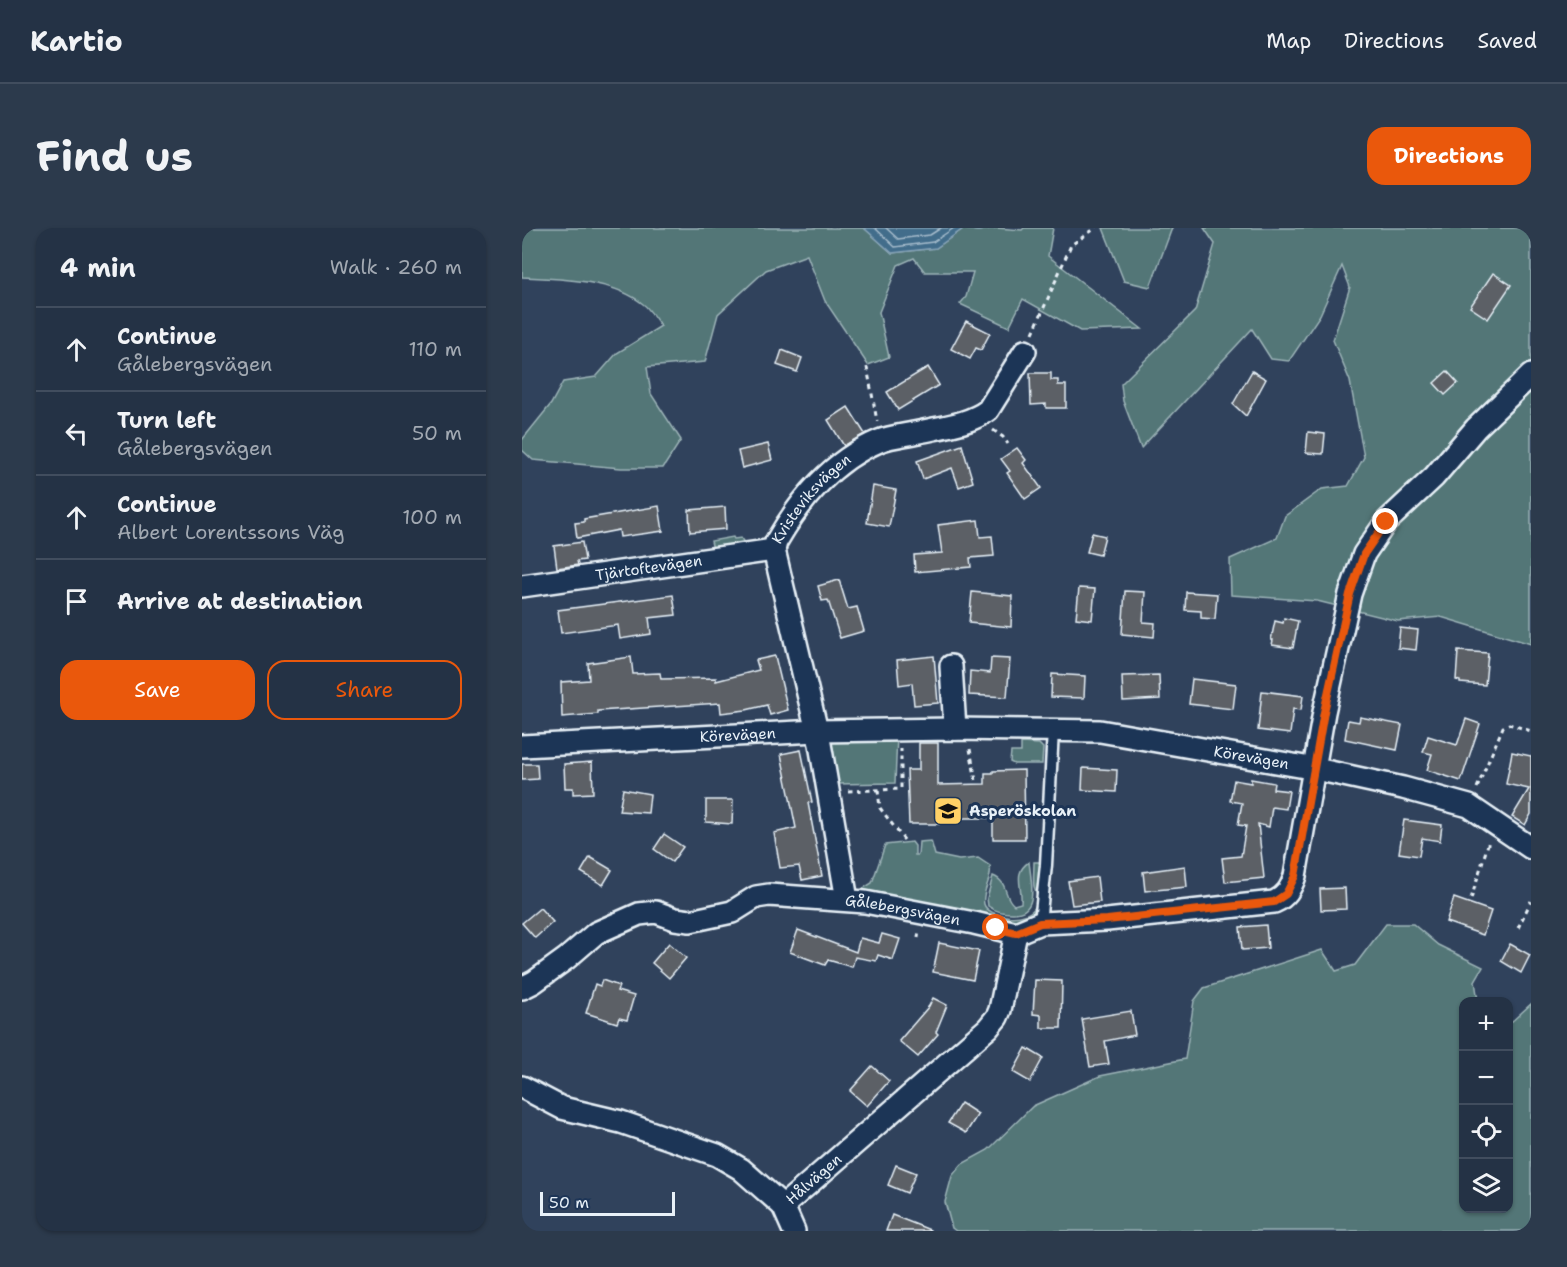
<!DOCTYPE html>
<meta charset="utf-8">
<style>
:root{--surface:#243245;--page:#2c3a4c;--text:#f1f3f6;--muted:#a3aab3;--line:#414d5e;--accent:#ea580c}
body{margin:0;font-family:"Shantell Sans",sans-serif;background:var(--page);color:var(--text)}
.controls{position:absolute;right:18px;bottom:18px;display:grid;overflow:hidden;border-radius:12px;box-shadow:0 2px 4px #0004}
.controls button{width:54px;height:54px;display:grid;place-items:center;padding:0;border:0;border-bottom:2px solid var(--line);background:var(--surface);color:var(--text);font:30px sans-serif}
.scale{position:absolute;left:18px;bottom:15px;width:135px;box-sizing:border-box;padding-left:6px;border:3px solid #e8f1f8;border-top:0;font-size:16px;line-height:21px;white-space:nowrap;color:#e8f1f8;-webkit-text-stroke:4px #1d3557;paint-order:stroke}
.stop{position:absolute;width:18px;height:18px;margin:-14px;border:4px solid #ea580c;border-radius:50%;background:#fff}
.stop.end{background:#ea580c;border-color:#fff;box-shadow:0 2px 6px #0008}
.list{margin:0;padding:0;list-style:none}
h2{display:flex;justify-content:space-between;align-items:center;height:78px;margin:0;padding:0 24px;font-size:26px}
h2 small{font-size:20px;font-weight:400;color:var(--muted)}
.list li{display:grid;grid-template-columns:39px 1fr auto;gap:18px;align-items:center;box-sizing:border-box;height:84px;padding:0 24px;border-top:2px solid var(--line)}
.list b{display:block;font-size:22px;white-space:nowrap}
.list p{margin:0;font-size:20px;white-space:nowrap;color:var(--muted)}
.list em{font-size:20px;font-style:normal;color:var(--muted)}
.actions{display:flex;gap:12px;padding:18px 24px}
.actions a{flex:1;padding:14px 0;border:2px solid var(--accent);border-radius:18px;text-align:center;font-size:21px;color:var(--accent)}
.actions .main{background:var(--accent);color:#fff}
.icon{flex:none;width:33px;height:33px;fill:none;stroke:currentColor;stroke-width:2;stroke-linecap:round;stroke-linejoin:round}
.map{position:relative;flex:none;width:1009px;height:1003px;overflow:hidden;border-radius:18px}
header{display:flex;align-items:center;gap:36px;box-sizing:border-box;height:84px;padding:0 30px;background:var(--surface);border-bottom:2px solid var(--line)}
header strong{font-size:28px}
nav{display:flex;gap:33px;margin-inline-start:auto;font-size:21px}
.intro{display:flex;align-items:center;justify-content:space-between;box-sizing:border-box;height:144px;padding:0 36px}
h1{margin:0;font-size:42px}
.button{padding:15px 27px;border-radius:18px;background:var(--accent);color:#fff;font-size:21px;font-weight:700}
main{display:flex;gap:36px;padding:0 36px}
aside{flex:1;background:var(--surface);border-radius:18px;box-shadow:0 2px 4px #0004}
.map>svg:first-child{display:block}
.green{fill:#527677;stroke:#9db4b8;stroke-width:1.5}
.water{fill:#436d8b;stroke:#85a2b7;stroke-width:1.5}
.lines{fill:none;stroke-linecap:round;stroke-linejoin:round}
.shore{stroke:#a6bccc;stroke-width:1.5}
.building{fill:#5b6066;stroke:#e8f1f8;stroke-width:1.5}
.service-casing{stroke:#e8f1f8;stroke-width:15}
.minor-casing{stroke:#e8f1f8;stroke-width:26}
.path{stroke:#e8f1f8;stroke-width:3;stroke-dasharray:4.5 4.5;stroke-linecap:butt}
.service{stroke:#1d3557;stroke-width:10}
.minor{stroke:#1d3557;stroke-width:21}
.route{stroke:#ea580c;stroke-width:8}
.labels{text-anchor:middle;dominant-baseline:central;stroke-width:6;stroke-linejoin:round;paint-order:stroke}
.street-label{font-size:15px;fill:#e8f1f8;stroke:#1d3557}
.poi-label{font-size:15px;font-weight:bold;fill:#e8f1f8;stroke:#1d3557;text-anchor:start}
</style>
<header>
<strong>Kartio</strong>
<nav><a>Map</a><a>Directions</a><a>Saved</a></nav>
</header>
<div class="intro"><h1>Find us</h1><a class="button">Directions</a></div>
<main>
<aside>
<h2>4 min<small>Walk · 260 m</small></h2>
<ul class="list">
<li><svg class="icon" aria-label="ahead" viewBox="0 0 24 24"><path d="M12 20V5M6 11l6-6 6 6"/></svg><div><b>Continue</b><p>Gålebergsvägen</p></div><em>110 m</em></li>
<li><svg class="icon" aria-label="left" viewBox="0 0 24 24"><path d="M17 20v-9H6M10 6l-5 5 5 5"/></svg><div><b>Turn left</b><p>Gålebergsvägen</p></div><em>50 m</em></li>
<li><svg class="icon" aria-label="ahead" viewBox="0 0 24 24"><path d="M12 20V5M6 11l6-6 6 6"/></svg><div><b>Continue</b><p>Albert Lorentssons Väg</p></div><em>100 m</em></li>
<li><svg class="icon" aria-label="arrive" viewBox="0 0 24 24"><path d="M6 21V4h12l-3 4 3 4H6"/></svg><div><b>Arrive at destination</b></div></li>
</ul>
<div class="actions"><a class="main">Save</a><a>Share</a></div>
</aside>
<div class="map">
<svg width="1009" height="1003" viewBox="0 0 1009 1003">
<rect width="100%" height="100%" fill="#30425c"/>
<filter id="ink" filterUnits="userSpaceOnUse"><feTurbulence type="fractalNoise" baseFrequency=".0167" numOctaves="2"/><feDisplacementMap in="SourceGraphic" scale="12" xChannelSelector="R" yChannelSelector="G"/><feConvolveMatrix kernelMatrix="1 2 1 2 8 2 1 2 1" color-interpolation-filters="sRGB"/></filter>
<g filter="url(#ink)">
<!-- green -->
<g class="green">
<path d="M 0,0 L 342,0 L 370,25 L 414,20 L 441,1 L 456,3 L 475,0 L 500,2 L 502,0 L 531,0 L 526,28 L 620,101 L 558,103 L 501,71 L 487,99 L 438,76 L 444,69 L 451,44 L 403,44 L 392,30 L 376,37 L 357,84 L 367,129 L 346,137 L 303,73 L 285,27 L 244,42 L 196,86 L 183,134 L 125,139 L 129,166 L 159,212 L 141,240 L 99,240 L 11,232 L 0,222 L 0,212 L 29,176 L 41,154 L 74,149 L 95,125 L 139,98 C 133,91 128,81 121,76 C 91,51 38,51 0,49 Z"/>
<path d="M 581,0 L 650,0 L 628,59 L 602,53 Z"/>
<path d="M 682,0 L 1009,0 L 1009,416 L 919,389 L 876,393 L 795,373 L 709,367 L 708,331 L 755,310 L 763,288 L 800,261 L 826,258 L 842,229 L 828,153 L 811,112 L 828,59 L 820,38 L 798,87 L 767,133 L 749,131 L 730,101 L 619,220 L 601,173 L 599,156 L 673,83 L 693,16 Z"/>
<path d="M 211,309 L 212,311 L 219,310 L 224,318 L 192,326 L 189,313 Z"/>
<path d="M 375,507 L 373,555 L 312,556 L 305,509 Z"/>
<path d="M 499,515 L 517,516 L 521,520 L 520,536 L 492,536 L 488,534 L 489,524 L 499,524 Z"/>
<path d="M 409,613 L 413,627 L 437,632 L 456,630 L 468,638 C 471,651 459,663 462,676 C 465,689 507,696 514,677 C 517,669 514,665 512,658 C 511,651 512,642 512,634 L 518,634 C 518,660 523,681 498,697 L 332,665 L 327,653 L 337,663 L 350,655 L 363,617 L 390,614 L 393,618 L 393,627 L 396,627 L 397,614 Z"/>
<path d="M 507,634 C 509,653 518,686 490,685 C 481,685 473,683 466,678 L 465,670 L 471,648 C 487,654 481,669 492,677 L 499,675 C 501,659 490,645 507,634 Z"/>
<path d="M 864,696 L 891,696 L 916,717 L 961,739 L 953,753 L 956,773 L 942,774 L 942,980 L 987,980 L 987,796 L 1009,776 L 1009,1003 L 434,1003 L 430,1000 L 423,974 L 430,948 L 440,936 L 466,922 L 511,878 L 578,848 L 663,831 L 672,773 L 682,760 L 800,722 L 814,743 L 833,737 Z"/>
</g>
<!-- water -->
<path class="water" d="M 342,0 L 474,0 L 456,3 L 441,1 L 414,20 L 370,25 Z"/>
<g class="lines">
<!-- shore -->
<g class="shore">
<path d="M 353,0 L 373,19 L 411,14 L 432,0"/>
<path d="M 364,0 L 376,11 L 408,7 L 419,0"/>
</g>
</g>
<!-- building -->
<g class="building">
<path d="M 971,45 L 989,57 L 966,91 L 948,79 Z"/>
<path d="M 444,93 L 468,105 L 459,122 L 454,120 L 448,131 L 429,121 Z"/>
<path d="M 260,122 L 280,130 L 275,144 L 255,137 Z"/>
<path d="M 406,139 L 417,157 L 376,182 L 365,164 Z"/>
<path d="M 730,143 L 744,151 L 724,188 L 711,176 Z"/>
<path d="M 925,143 L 936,155 L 923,167 L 912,155 Z"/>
<path d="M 508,145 L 529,145 L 529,152 L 536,152 L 536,157 L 544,157 L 544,180 L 524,180 L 524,176 L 509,177 Z"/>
<path d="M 326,179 L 343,206 L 322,218 L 306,192 Z"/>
<path d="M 786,204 L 803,206 L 801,226 L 784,225 Z"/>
<path d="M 246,216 L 250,232 L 220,240 L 216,223 Z"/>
<path d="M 440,217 L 451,254 L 437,259 L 430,240 L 401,251 L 395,233 Z"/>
<path d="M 495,220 L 504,232 L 501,235 L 519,260 L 503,271 L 485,245 L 488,243 L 479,231 Z"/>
<path d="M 351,258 L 374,262 L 367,299 L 345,295 Z"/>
<path d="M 137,278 L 141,303 L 98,309 L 97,302 L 55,310 L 53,295 L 62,294 L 62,291 Z"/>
<path d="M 203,279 L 204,301 L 168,304 L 167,282 Z"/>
<path d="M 456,292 L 458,309 L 470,308 L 472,328 L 448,330 L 449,339 L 393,344 L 392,327 L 420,325 L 416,297 Z"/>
<path d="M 570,305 L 583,308 L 578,327 L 565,324 Z"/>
<path d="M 60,314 L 63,332 L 55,333 L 56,337 L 35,340 L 32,318 Z"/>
<path d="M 317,352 L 326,381 L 335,379 L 342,403 L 318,410 L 306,372 L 300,373 L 296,358 Z"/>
<path d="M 557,360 L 573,361 L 570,392 L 554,390 Z"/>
<path d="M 603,363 L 623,364 L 621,394 L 633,395 L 632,409 L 600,406 Z"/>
<path d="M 450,364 L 490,368 L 489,399 L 447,395 Z"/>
<path d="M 664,364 L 695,366 L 693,391 L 679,390 L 679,383 L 663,382 Z"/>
<path d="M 151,367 L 154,387 L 127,390 L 129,406 L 98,411 L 96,397 L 39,405 L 36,382 Z"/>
<path d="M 762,390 L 776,393 L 771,420 L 750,417 L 751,412 L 749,412 L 753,393 L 761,395 Z"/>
<path d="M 878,400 L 896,402 L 894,422 L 876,420 Z"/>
<path d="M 936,423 L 966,425 L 963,457 L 938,455 L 938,453 L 934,452 Z"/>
<path d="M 253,428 L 266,482 L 248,487 L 245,477 L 224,482 L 199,485 L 198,475 L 76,483 L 76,486 L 40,489 L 39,454 L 67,452 L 66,435 L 109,429 L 111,446 L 138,445 L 139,451 L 194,450 L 194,453 L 237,442 L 234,432 Z"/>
<path d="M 412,428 L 416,475 L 392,477 L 390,455 L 377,457 L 375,432 Z"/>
<path d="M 469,430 L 488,431 L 485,469 L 447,467 L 448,443 L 468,445 Z"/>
<path d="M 530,446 L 563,448 L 562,470 L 529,469 Z"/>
<path d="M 637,447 L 638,471 L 601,473 L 600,448 Z"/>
<path d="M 670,451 L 714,456 L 711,481 L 667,476 Z"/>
<path d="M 740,463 L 781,468 L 779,482 L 771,481 L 768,506 L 736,502 Z"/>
<path d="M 838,489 L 880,497 L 875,522 L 823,511 L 826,492 L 837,494 Z"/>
<path d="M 944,491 L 958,496 L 939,553 L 905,542 L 910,526 L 901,524 L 906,508 L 935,517 Z"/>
<path d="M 397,515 L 416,515 L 416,557 L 463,556 L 463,545 L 471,545 L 471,543 L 502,542 L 503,611 L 471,611 L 471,590 L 417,590 L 417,596 L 387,596 L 385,542 L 397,542 Z"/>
<path d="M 279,522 L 290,574 L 286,575 L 300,648 L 280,652 L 277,638 L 258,640 L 252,605 L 274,600 L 259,526 Z"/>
<path d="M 990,524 L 1009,528 L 1009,586 L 1003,597 L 990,589 L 1007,561 L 984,556 Z"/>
<path d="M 70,534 L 71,565 L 51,566 L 51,560 L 43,560 L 42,536 Z"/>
<path d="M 0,536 L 15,536 L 16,551 L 0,552 Z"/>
<path d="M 561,540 L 595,542 L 594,564 L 560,562 Z"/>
<path d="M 729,551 L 752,555 L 751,561 L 767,563 L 764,581 L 750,579 L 747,599 L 736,596 L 742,650 L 703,654 L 700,630 L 719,628 L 724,598 L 716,597 L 720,575 L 708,573 L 712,552 L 729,555 Z"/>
<path d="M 101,561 L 128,566 L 126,585 L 97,583 Z"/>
<path d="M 184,572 L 211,572 L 210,596 L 184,594 Z"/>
<path d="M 882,592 L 920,597 L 918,613 L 900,610 L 897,628 L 877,625 Z"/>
<path d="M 142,606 L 161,619 L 150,634 L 132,621 Z"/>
<path d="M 68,629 L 90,642 L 81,657 L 59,644 Z"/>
<path d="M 663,638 L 665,659 L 623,663 L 621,644 Z"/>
<path d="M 575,649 L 578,674 L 550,677 L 546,653 Z"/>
<path d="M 823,660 L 824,681 L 799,682 L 798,661 Z"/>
<path d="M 932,670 L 969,683 L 961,707 L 924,694 Z"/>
<path d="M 18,680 L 31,694 L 13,710 L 0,695 Z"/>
<path d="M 744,697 L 746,720 L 720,722 L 718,699 Z"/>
<path d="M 276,702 L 334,724 L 338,710 L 357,715 L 360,706 L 378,711 L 371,732 L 356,727 L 354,733 L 333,729 L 330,739 L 306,732 L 303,737 L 268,724 Z"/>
<path d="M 147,715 L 164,730 L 147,750 L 130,735 Z"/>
<path d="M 417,715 L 457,723 L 451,752 L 411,744 Z"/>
<path d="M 988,716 L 1008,727 L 999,745 L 979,733 Z"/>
<path d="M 80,752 L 97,758 L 95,763 L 112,768 L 105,792 L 97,790 L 95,795 L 64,785 L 73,756 L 78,758 Z"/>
<path d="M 513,752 L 540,753 L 539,800 L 519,800 L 519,787 L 511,786 Z"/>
<path d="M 411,770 L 425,777 L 414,804 L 416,806 L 396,829 L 377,813 L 407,778 Z"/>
<path d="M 609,783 L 613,807 L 583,813 L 587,836 L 568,839 L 560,791 Z"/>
<path d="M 504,820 L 521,830 L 508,854 L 491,844 Z"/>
<path d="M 350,838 L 367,853 L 345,878 L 328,863 Z"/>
<path d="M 439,875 L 456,886 L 444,905 L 426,895 Z"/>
<path d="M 374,937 L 394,945 L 385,965 L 366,957 Z"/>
<path d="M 370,987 L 408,1002 L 408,1003 L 364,1003 Z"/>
</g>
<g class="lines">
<!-- service casing -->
<g class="service-casing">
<path id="service" d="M 518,695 L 524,637 L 531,502"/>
</g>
<!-- minor casing -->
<g class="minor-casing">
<g id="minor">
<path id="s1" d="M 0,358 L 252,322"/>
<path d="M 429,438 L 433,501"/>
<path id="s2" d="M 0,518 L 295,503 L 433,501 L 578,503 L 794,541 L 881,560 L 947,578 L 1009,620"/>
<path id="s3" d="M 325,672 L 298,516 L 252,322 L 254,314 C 279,271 310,233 357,213 C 369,208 384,207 397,204 C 419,199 448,196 466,182 L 503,123"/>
<path id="s4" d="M 0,760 L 12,754 L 45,730 L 74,705 L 117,686 L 134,684 L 153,691 L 168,693 L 210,684 L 234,669 L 247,667 L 343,674 L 452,695 L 494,705 L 518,695 L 585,692 L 752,674 C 764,669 769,660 773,648 L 802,484 L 828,366 L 842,326 L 864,294 L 912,249 L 954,200 L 1009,147"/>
<path id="s5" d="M 0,859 L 40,880 L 99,894 L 195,927 L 219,941 L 261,978 L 466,800 L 475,789 L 478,782 L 494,705"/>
<path d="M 261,978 L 272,1003"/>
</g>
</g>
<!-- path -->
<g class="path">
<path d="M 511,105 L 549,17 L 574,0"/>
<path d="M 345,139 L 355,193"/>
<path d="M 471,202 L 481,209 L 486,216"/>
<path d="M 448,521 L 454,553"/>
<path d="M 955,560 L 981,499 L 987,496 L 1009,503"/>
<path d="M 356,562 L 358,580 L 382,612"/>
<path d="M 326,563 L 379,561 L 379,521"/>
<path d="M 949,671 L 967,613"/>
<path d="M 996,700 L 1009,673"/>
<path d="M 396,710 L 397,702"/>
</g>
<!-- service -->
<use href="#service" class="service"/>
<!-- minor -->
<use href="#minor" class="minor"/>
</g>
</g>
<g class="lines" filter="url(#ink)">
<!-- route -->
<path class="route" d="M 474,700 L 494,705 L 518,695 L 585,692 L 752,674 L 764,666 L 773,648 L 802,484 L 828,366 L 842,326 L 864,294"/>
</g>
<!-- icons -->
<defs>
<g id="school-square" transform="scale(1.5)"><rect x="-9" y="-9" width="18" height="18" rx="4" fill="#ffd166" stroke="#1d3557"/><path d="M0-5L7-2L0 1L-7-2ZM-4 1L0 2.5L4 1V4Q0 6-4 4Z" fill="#111"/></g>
</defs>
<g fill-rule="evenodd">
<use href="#school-square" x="426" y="583"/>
</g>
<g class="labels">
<!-- street labels -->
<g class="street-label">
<text stroke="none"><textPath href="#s3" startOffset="422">Kvisteviksvägen</textPath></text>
<text stroke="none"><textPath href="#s1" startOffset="128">Tjärtoftevägen</textPath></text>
<text stroke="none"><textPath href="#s2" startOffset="216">Körevägen</textPath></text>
<text stroke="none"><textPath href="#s2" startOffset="732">Körevägen</textPath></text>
<text stroke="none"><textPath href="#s4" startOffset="411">Gålebergsvägen</textPath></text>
<text stroke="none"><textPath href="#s5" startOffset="332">Hålvägen</textPath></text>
</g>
<!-- poi labels -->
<g class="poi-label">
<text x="447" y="583">Asperöskolan</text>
</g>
</g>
</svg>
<div class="controls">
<button>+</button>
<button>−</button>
<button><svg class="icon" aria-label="locate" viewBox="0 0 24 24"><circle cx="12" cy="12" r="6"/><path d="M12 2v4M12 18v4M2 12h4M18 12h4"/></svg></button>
<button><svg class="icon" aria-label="layers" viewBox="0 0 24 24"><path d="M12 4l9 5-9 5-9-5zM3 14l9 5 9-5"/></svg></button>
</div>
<div class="scale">50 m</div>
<div class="stop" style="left:474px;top:700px"></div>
<div class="stop end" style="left:864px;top:294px"></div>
</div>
</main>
